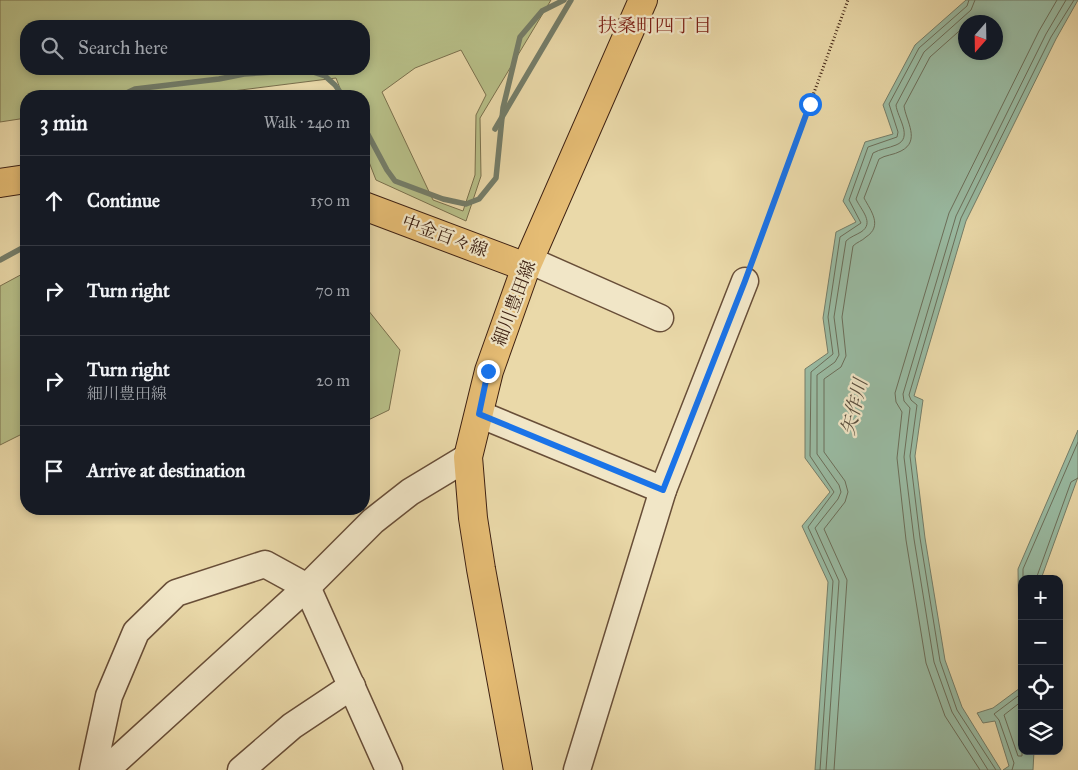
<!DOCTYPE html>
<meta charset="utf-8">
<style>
:root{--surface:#171b24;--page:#242831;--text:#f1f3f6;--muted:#9ea1a6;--line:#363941}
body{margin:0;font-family:"IM FELL Great Primer","Noto Serif JP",serif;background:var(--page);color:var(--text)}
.controls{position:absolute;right:15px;bottom:15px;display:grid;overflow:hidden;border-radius:10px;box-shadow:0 2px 8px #0003}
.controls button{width:45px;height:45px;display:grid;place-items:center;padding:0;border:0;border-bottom:1px solid var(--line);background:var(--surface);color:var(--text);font:25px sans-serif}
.compass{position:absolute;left:958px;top:15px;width:45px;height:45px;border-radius:50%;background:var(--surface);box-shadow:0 2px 8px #0003;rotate:200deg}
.stop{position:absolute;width:15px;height:15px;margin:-11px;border:4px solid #1a73e8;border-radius:50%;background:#fff}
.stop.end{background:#1a73e8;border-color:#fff;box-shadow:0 1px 5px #0008}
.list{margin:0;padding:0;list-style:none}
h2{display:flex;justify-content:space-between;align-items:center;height:65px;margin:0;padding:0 20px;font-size:21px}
h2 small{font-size:16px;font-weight:400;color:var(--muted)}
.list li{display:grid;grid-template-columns:32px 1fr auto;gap:15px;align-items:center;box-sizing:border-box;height:90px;padding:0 20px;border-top:1px solid var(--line)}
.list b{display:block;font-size:19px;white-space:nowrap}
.list p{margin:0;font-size:16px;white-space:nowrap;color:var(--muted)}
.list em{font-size:16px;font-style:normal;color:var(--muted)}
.icon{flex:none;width:28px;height:28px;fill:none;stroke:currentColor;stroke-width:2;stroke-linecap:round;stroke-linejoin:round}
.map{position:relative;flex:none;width:1078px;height:770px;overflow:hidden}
.search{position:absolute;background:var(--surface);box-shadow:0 2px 8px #0003;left:20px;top:20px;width:350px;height:55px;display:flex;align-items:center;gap:12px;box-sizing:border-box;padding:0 18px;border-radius:20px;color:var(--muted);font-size:19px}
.panel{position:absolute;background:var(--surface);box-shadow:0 2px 8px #0003;left:20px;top:90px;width:350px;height:425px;border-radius:20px}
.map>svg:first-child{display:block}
.green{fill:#b7bf88;stroke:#7a704d;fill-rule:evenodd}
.water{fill:#99bba3;stroke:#747d69;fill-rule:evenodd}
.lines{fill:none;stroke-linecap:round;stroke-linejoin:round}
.shore{stroke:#6b6e5a;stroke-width:1}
.stream{stroke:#747d69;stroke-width:5.5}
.minor-casing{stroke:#684e38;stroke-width:29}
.major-casing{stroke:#3d2012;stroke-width:30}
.path{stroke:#3d2012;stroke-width:3;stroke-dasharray:1 2.5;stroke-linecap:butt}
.minor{stroke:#f1e6c7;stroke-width:26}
.major{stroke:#e5bc74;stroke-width:28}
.route{stroke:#1a73e8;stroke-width:6}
.labels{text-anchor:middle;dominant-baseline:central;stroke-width:4.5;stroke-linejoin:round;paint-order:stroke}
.street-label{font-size:18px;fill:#3d2012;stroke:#f1e6c7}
.neighbourhood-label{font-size:19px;fill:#7a1f14;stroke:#f1e6c7}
.water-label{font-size:19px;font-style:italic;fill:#594e3e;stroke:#f1e6c7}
</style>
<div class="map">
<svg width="1078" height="770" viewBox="0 0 1078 770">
<rect width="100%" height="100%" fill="#ead9a9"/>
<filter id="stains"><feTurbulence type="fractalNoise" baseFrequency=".004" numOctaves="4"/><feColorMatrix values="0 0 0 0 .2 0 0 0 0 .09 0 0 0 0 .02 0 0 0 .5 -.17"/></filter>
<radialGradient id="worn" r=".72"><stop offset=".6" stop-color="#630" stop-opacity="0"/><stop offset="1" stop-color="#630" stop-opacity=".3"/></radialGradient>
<!-- green -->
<g class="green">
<path d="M 0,0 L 551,0 L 480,118 L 481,176 L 466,221 L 376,180 L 364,149 L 364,96 L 343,96 L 336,78 L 193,96 L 26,96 L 26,118 L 0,122 ZM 26,26 L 364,26 L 364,69 L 26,69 ZM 461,50 L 486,95 L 476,115 L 475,175 L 463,211 L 433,200 L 382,92 L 415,68 Z"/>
<path d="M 26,272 L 26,432 L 0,445 L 0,286 Z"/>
<path d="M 364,305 L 400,350 L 389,410 L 364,422 Z"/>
</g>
<!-- water -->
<g class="water">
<path d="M 966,0 L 1078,0 L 1056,39 L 966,221 L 914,396 L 923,400 L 915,456 L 925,538 L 945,660 L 962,707 L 1001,770 L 815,770 L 828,582 L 802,526 L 830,492 L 805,458 L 805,369 L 828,353 L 823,318 L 836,232 L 856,222 L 843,201 L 865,142 L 893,134 L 883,105 L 915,45 ZM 966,22 L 996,22 L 996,52 L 966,52 Z"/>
<path d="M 1078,430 L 1078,477 L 1041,579 L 1022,579 L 1022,751 L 1034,751 L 1033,770 L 1003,770 L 1009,766 L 995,721 L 983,723 L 977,713 L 993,708 L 1020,688 L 1018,569 Z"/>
</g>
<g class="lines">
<!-- shore -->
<g class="shore">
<path d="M 1023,579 L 1023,569 L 1078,442"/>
<path d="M 1036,579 L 1071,482 L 1078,478"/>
<path d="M 1022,701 L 1004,715 L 1018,756 L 1022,756 L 1022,751"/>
<path d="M 820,770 L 833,581 L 808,527 L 834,492 L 810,456 L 811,372 L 833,354 L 828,317 L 840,237 L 861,223 L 849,200 L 868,147 L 897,137 L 898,132 L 889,104 L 919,48 L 967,6 L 969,0"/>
<path d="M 826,770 L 839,581 L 815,528 L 838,499 L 841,492 L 839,485 L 817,454 L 817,375 L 835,362 L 839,355 L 834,317 L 846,241 C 850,237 856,235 861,232 C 875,223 861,210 856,199 L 873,153 C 880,149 889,148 896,145 C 914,138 897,117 896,105 L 924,52 L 971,10 L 975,0"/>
<path d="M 834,770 L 847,580 L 824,529 L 845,502 L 848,492 L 845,481 L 824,452 L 824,379 L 841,367 L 846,356 L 842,317 L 853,246 C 857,242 862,241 866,237 C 883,226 871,211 864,198 L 879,159 C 885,155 894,155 901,151 C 921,141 906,121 904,106 L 930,57 L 966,25"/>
<path d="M 980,770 L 945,716 L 926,663 L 906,540 L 897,458 L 902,412 L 896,402 L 895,393 L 949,213 L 1039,31 L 1057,0"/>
<path d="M 988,770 L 952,712 L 934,662 L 914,539 L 904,457 L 910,408 L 904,401 L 903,394 L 956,216 L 1046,34 L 1066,0"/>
<path d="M 996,770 L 957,710 L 940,661 L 920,538 L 910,456 L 917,405 L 911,400 L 909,395 L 961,218 L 1051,37 L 1074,0"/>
<path d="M 1012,770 L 1014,763 L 999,720 L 994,714 L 1022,693"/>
</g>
<!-- stream -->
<g class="stream">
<path d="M 120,96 L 135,89 L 219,79 L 244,74 L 307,70 L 325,76 L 335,85 L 343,96"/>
<path d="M 364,127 L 387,170 L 395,181 L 443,199 L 466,204 L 479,199 L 496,178 L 503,108 L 520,37 L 542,11 L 564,0"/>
<path d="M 495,129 L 571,0"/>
<path d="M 0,260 L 26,246"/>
</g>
<!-- minor casing -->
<g class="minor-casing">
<g id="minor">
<path d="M 529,260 L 660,318"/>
<path d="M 479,414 L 663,490 L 577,770"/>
<path d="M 663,490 L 745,281"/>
<path d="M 93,770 L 109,696 L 136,632 L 176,593 L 265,564 L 307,587 L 389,770"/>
<path d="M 106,770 L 307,587 L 373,521 L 410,492 L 468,457"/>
<path d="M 241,770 L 292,726 L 352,686"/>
</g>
</g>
<!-- major casing -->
<g class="major-casing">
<g id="major">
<path d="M 0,183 L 26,179"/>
<path d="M 364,206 L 526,267"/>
<path d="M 518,770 L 481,569 L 473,518 L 468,457 L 489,371 L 526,267 L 643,0"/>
</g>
</g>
<!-- path -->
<path class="path" d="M 752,261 L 848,0"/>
<!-- minor -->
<use href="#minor" class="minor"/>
<!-- major -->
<use href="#major" class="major"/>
</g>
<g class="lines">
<!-- route -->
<path class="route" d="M 488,371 L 479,414 L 663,490 L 745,281 L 810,104"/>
</g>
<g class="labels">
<!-- street labels -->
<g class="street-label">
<text transform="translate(445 236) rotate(20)">中金百々線</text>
<text transform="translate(514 303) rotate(-69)">細川豊田線</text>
</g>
<!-- neighbourhood labels -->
<g class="neighbourhood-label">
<text x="655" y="25">扶桑町四丁目</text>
</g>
<!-- water labels -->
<g class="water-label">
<text transform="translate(854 407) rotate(-76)">矢作川</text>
</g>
</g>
<rect width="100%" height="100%" filter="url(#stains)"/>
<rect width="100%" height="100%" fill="url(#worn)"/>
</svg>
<div class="controls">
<button>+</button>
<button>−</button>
<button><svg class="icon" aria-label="locate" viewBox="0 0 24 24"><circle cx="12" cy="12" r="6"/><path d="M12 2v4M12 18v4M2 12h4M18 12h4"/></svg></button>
<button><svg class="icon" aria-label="layers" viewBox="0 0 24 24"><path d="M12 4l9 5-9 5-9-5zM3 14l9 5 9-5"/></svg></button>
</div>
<svg class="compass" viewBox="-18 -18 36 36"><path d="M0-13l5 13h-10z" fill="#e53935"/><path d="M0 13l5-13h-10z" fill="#9ea1a6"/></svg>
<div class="stop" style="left:810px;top:104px"></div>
<div class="stop end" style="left:488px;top:371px"></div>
<div class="search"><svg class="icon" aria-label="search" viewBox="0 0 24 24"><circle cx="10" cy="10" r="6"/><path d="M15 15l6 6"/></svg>Search here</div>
<section class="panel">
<h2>3 min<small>Walk · 240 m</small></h2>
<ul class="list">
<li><svg class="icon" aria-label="ahead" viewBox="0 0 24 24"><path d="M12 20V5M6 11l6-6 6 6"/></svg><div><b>Continue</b></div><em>150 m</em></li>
<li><svg class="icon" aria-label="right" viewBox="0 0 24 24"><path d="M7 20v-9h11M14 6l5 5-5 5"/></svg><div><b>Turn right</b></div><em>70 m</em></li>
<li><svg class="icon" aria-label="right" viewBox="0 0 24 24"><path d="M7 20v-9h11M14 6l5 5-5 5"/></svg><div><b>Turn right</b><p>細川豊田線</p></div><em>20 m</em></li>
<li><svg class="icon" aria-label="arrive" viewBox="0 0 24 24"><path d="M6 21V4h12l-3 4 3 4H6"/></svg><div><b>Arrive at destination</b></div></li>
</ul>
</section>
</div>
